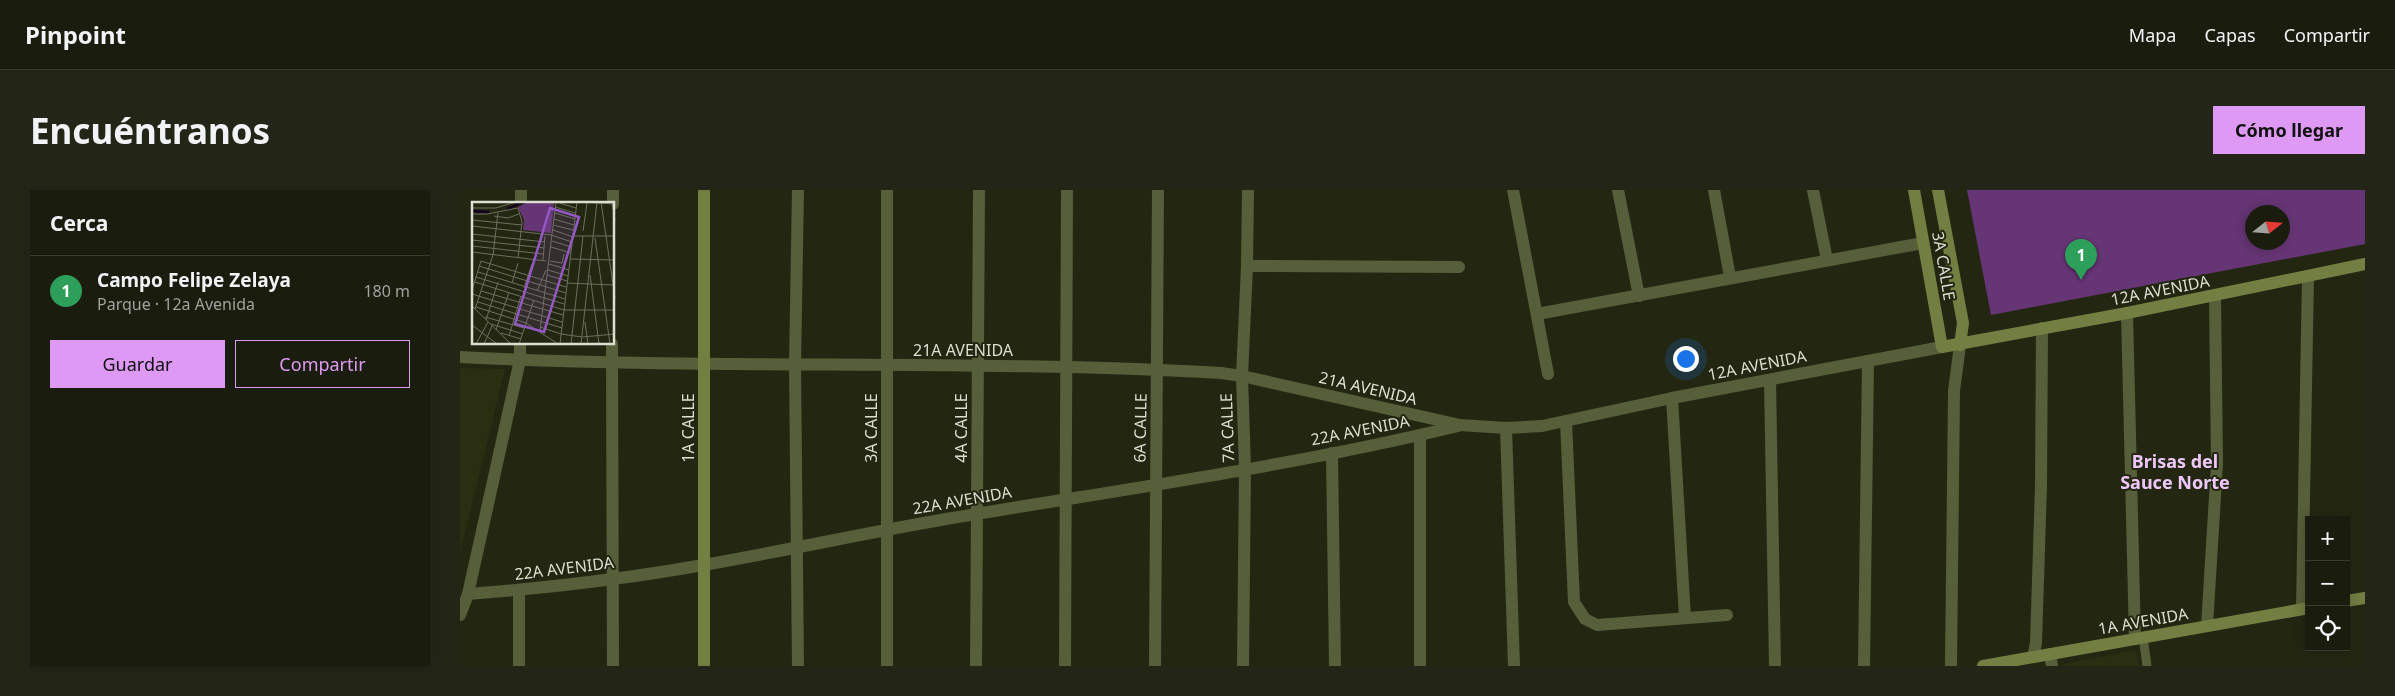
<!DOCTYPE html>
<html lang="es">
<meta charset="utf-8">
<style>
:root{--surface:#1a1d0e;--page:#232617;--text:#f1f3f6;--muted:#9fa29e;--line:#383b2e;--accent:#dd99f3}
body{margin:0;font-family:"Noto Sans",sans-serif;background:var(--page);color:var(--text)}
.controls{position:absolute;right:15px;bottom:15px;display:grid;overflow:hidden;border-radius:0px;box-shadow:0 2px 12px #0003}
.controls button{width:45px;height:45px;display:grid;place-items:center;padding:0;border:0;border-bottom:1px solid var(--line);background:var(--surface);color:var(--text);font:25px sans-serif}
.compass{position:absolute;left:1785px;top:15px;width:45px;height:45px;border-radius:50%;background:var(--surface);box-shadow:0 2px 12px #0003;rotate:73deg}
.you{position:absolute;left:1225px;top:168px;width:18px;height:18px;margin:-12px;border:4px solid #fff;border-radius:50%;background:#1a73e8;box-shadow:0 0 0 8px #1a73e833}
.badge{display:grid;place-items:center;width:32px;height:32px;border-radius:50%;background:var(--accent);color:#fff;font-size:16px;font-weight:700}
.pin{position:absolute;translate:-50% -41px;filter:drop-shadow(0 1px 2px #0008)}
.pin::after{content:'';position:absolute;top:26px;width:18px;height:15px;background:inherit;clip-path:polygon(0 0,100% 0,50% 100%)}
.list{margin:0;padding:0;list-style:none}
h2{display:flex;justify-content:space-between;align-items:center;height:65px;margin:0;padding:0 20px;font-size:21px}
h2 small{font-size:16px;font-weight:400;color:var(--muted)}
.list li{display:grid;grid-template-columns:32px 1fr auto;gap:15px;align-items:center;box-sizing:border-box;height:70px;padding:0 20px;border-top:1px solid var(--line)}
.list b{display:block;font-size:19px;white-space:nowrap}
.list p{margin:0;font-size:16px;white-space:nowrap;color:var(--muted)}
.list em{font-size:16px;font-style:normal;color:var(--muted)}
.actions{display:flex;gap:10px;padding:15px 20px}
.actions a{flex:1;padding:11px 0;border:1px solid var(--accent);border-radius:0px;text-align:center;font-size:18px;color:var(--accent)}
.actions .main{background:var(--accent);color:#111}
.icon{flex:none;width:28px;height:28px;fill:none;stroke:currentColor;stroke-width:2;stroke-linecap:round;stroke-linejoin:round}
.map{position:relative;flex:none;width:1905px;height:476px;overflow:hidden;border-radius:0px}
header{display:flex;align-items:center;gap:30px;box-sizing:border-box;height:70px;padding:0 25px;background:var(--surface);border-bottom:1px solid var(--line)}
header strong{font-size:24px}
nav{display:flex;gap:28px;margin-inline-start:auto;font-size:18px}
.intro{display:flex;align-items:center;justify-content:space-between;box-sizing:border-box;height:120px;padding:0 30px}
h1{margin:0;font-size:35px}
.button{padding:12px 22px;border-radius:0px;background:var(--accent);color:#111;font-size:18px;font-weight:700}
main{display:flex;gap:30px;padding:0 30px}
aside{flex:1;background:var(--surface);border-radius:0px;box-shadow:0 2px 12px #0003}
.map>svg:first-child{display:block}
.built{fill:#2a2f12}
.park{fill:#663575;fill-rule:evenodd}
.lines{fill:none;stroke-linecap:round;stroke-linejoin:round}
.lane{stroke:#575e3a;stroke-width:9}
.street{stroke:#575e3a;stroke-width:12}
.secondary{stroke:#737e42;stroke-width:12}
.labels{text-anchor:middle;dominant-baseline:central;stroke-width:4;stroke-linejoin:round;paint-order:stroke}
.street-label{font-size:16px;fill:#dbded1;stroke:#232712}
.neighbourhood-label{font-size:18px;font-weight:bold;fill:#efc8fb;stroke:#232712}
.inset-river{fill:none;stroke:#15001d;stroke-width:2.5}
.inset-road{fill:none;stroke:#6d705e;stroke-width:1}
.view{fill:#9358c4;fill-opacity:0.15;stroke:#9358c4;stroke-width:2.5}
.inset-edge{fill:none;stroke:#dbded1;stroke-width:2.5}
</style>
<header>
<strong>Pinpoint</strong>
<nav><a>Mapa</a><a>Capas</a><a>Compartir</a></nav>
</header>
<div class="intro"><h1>Encuéntranos</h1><a class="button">Cómo llegar</a></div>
<main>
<aside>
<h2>Cerca<small></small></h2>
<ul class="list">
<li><span class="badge" style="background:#2e9e5b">1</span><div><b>Campo Felipe Zelaya</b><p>Parque · 12a Avenida</p></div><em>180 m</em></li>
</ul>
<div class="actions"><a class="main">Guardar</a><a>Compartir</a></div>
</aside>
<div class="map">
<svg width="1905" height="476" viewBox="0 0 1905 476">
<rect width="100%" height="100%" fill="#232712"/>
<!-- built -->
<g class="built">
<path d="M 0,178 L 45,179 L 0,363 Z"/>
<path d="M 1676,460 L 1680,476 L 1601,476 L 1601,475 Z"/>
</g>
<!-- park -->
<path class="park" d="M 1507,0 L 1905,0 L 1905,54 L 1531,125 ZM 1792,22 L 1822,22 L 1822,52 L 1792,52 Z"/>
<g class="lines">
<!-- lane -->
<path class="lane" d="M 1683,447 L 1687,476"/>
<!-- street -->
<g class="street">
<path d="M 427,0 L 427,476"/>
<path d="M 1053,0 L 1088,184"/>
<path d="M 1158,0 L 1179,106"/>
<path d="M 1254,0 L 1270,87"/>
<path d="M 1353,0 L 1367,70"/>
<path d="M 61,14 L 61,0"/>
<path d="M 153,14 L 153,0"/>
<path d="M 787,76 L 999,77"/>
<path d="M 1667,123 L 1675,449"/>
<path d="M 1077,124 L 1463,53"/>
<path d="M 152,154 L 153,476"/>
<path d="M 0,167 C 254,180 508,169 761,183 L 782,186 L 1000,235 L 1046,238 L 1082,236 L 1212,208 L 1482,157"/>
<path d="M 1310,190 L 1315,476"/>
<path d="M 1212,208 L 1225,428"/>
<path d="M 1106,231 L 1114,412 L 1125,429 L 1137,435 L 1267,425"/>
<path d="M 1046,238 L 1054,476"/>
<path d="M 872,263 L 875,476"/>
<path d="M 59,400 L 59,476"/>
<path d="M 8,404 C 86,398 165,389 243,375 C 324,361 405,343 486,329 C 657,300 829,277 998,236"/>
<path d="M 1842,419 L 1848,86"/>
<path d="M 0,425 L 8,404 L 60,170 L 60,154"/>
<path d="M 1747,436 L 1757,274 L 1755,106"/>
<path d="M 1590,464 L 1592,476"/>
<path d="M 1573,467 L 1576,453 L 1581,296 L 1582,138"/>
<path d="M 338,476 L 335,175 L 338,0"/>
<path d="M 516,476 L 519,0"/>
<path d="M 605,476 L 607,0"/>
<path d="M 695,476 L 698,0"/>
<path d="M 783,476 L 785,279 L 782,186 L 787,76 L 788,0"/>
<path d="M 960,476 L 960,245"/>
<path d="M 1404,476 L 1408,171"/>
<path d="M 1491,476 L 1494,201 L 1500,155"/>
</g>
<!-- secondary -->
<g class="secondary">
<path d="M 244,0 L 244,476"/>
<path d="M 1454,0 L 1482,157 L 1667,123 L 1905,74"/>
<path d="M 1478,0 L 1503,133 L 1500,155"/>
<path d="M 1886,411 L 1905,408"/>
<path d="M 1523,476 L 1849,418"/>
</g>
</g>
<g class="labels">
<!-- street labels -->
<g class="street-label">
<text transform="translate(1484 76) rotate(80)">3A CALLE</text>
<text transform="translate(1700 100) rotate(-11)">12A AVENIDA</text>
<text x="503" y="160">21A AVENIDA</text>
<text transform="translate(1297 175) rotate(-11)">12A AVENIDA</text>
<text transform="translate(908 198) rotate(13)">21A AVENIDA</text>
<text transform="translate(228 238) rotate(-90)">1A CALLE</text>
<text transform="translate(411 238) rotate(-90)">3A CALLE</text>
<text transform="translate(501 238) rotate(-90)">4A CALLE</text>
<text transform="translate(680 238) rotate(-89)">6A CALLE</text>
<text transform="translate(767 238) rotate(-92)">7A CALLE</text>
<text transform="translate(900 240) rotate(-11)">22A AVENIDA</text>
<text transform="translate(502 310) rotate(-10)">22A AVENIDA</text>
<text transform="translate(104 378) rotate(-7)">22A AVENIDA</text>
<text transform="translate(1683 431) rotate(-10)">1A AVENIDA</text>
</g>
<!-- neighbourhood labels -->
<g class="neighbourhood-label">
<text x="1715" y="271">Brisas del<tspan x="1715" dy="21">Sauce Norte</tspan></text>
</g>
</g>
<!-- overview -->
<g transform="translate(12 12)">
<rect width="142" height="142" fill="#232712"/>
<path d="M 56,0 L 82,0 L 79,31 L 51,28 L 52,18 L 46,5 Z" fill="#663575"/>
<path class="inset-river" d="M 35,7 L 51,0M 0,9 L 17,10"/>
<path class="inset-road" d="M 84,0 L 104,6M 108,0 L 143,2M 129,0 L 143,96M 140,1 L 143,18M 83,5 L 103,11M 0,6 L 24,6 L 43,0M 83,11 L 103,17M 0,12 L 15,12 L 46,6 L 50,20 L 46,56M 22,14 L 36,16 L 47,12M 82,17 L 102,23M 0,18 L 50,23M 81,23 L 101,28M 0,24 L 79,33 L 100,40M 81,28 L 101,35M 111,29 L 115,1M 0,32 L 73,40M 101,34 L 143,34M 123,36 L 138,142M 0,38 L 72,46M 80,39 L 99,45M 0,44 L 71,52M 79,45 L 99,51M 0,50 L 74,59M 98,57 L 143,58M 71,58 L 73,34M 78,59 L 90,61 L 92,52M 77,62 L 97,68M 7,64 L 94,91M 76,68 L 96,74M 6,70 L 93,97M 75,73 L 95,79M 118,73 L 127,142M 4,75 L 92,102M 3,80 L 92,108 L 143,108M 40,81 L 46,61M 95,81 L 142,83M 52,86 L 60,62M 0,88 L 9,59 L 94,85M 9,89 L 91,113M 65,89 L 74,68M 0,92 L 90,120M 6,100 L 90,126M 0,104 L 39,142M 4,105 L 54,121 L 86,142M 3,107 L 21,53 L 26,11M 13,115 L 52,126M 14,118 L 26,80M 113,120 L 116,142M 19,122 L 51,132M 0,123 L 25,142M 68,125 L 89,132M 24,128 L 37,90M 68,129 L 84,0M 29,131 L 49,137M 89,132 L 110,135 L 143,132M 37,134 L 49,94M 4,142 L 16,120M 12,142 L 20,124M 47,142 L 62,98M 88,142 L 105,0M 99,142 L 111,34M 109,142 L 125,0"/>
<path class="view" d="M 78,6 L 107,15 L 72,130 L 43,122 Z"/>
<rect width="142" height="142" class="inset-edge"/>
</g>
</svg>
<div class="controls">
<button>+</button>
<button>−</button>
<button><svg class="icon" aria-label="locate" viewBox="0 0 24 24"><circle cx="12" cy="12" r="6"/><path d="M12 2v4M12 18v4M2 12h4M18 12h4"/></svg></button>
</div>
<svg class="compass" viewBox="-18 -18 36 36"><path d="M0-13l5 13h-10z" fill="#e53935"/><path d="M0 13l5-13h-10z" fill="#9fa29e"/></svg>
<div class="you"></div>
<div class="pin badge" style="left:1621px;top:90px;background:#2e9e5b">1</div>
</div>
</main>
